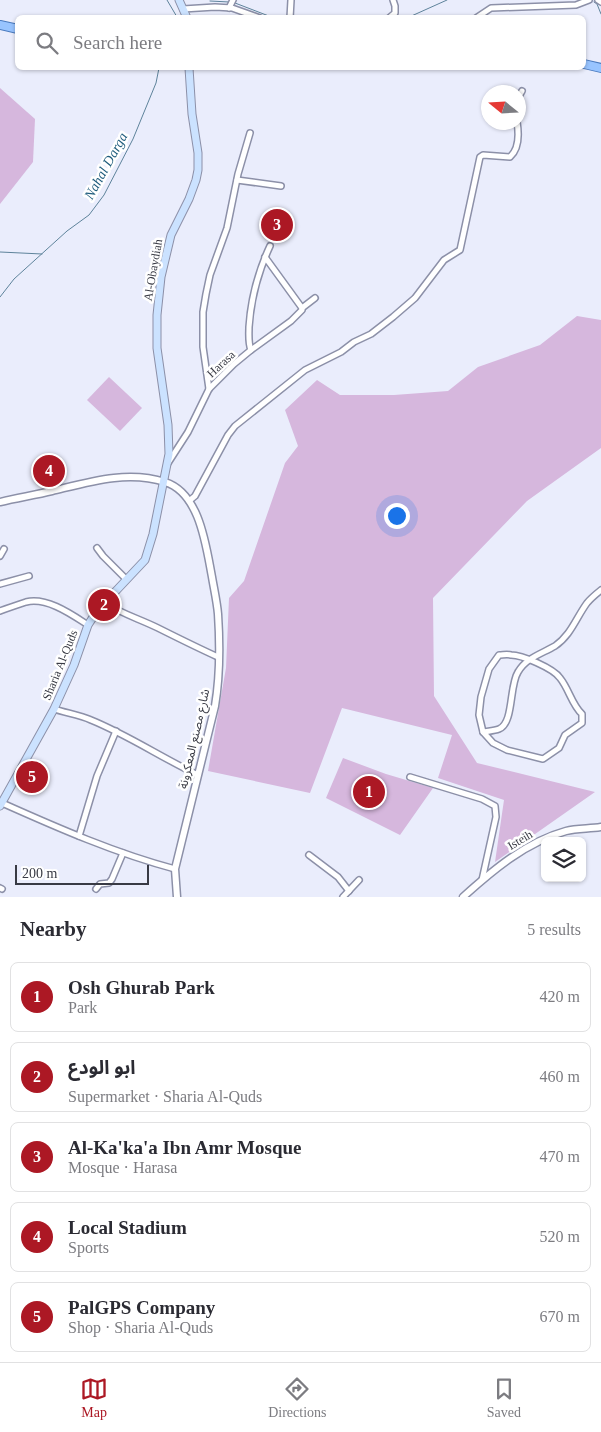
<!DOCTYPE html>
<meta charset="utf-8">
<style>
:root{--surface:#fff;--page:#f7f7f7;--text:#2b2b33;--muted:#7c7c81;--line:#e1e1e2;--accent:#ac1824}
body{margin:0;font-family:"Times New Roman","Noto Sans Arabic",serif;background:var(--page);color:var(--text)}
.controls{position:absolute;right:15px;bottom:15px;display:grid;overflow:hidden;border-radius:8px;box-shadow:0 1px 4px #0004}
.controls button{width:45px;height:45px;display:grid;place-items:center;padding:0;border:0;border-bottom:1px solid var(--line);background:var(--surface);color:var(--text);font:25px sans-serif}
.compass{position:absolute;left:481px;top:85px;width:45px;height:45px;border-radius:50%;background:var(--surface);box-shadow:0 1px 4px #0004;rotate:288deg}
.scale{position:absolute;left:15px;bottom:12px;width:134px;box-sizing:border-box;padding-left:5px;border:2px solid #383a44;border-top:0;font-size:14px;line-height:18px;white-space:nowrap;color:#383a44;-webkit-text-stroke:4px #fff;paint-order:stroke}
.you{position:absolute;left:396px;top:515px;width:18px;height:18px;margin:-12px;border:4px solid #fff;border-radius:50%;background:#1a73e8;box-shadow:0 0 0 8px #1a73e833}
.badge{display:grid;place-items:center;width:32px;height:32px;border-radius:50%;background:var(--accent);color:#fff;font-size:16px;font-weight:700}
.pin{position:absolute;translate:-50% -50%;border:2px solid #fff;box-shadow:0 1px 5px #0006}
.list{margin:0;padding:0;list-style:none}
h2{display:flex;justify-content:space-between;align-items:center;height:65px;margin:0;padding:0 20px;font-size:21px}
h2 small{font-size:16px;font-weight:400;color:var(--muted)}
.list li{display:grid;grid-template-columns:32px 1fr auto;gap:15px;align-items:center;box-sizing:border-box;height:70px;margin:0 10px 10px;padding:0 10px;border:1px solid var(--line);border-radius:8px}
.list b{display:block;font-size:19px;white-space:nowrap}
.list p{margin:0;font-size:16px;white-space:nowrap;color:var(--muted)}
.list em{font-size:16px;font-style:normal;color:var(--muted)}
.icon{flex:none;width:28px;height:28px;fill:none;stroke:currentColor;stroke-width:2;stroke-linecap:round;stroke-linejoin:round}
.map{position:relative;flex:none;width:601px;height:897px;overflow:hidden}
.search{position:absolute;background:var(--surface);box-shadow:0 1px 4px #0004;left:15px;right:15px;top:15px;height:55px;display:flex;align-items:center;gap:12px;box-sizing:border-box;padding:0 18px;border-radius:8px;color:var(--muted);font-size:19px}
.sheet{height:465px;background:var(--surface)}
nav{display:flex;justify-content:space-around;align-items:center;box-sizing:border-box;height:70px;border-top:1px solid var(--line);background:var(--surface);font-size:14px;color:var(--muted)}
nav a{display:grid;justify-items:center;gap:2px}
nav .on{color:var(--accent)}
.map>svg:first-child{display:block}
.green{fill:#d6b7dd}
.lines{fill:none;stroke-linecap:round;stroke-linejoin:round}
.stream{stroke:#5e839b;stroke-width:1}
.minor-casing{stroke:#8c90a8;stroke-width:8}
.tertiary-casing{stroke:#8c90a8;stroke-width:9}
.secondary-casing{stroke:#8c90a8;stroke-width:9}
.primary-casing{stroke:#4a7abe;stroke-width:10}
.minor{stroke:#fff;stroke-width:5}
.tertiary{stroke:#fff;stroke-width:6}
.secondary{stroke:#cbe2ff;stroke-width:7}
.primary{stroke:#98c4ff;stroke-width:8}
.labels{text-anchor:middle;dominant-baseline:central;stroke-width:5;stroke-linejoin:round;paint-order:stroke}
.street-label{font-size:12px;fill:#383a44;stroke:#fff}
.water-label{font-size:14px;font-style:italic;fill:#205d7d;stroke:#fff}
</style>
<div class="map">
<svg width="601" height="897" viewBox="0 0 601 897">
<rect width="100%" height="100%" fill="#eaedfc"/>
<!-- green -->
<g class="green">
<path d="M 0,88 L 35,119 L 33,162 L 0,204 Z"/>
<path d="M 577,316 L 601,320 L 601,448 L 527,501 L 433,598 L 434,696 L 477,763 L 595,792 L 495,862 L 504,800 L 438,778 L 452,735 L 342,708 L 310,793 L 208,771 L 226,668 L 229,598 L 244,581 L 285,463 L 298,446 L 285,410 L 317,380 L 340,395 L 394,395 L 448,391 L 478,367 L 540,345 Z"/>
<path d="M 109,377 L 142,408 L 120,431 L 87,400 Z"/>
<path d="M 343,758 L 386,774 L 433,788 L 400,835 L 326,798 Z"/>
</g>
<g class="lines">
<!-- stream -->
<g class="stream">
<path d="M 167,0 L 177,17"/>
<path d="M 210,1 L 229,2"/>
<path d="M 594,2 L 597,4 L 601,14"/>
<path d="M 235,3 L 274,18"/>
<path d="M 407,18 L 447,0"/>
<path d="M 0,252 L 42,254"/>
<path d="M 0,297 L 14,279 L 67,231 L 89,215 L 104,195 L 133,139 L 156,83 L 159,68"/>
</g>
<!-- minor casing -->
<g class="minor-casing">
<g id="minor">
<path d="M 598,0 L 601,2"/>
<path d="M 229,8 L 233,0"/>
<path d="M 183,9 L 215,7 L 232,8 L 260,18"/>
<path d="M 290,18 L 291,0"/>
<path d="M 389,18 L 395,13 L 395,6 L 393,0"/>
<path d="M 476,18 L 491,8 L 576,5 L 589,0"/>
<path d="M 518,98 L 522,91"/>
<path d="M 237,180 L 281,186"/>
<path d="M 302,308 L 315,298"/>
<path d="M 251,350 L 291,321 L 302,310 L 302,308 L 265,257"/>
<path d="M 209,389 L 203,347 L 203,312 L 206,294 L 210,275 L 227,228 L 238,174 L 250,133"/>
<path d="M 168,463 L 188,432 L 209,389 L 234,364 L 251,350 C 248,343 249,334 249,327 C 251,297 258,272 270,246"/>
<path d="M 189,501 L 195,496 L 228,435 L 235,426 L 305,370 L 341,352 L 354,342 L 371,334 L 393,317 L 415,298 L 444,260 L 460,250 L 480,157 L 483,155 L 510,157 C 519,149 519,134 517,122"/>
<path d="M 97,548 L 103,556 L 126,579"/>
<path d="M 0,556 L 4,549"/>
<path d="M 0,584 L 29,576"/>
<path d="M 105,603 C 122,614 140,619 158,628 C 178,638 198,648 218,657"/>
<path d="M 0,611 C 8,608 17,605 26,602 C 47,597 71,614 88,625"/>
<path d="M 499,655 C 503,655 507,654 511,655 C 522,655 553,668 560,678 C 569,689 572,705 582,714 L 582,723 L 565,735 L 559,748 L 543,759 L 507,750 L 493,743 L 483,732 L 479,715 L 481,697 L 489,669 Z"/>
<path d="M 54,709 C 66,713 80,715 91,720 C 128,735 162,758 198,775"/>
<path d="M 483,732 C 488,731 494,731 499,729 C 514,723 509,686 518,672 C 526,658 541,654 555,646 C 571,635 576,618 587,603 C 591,598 596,594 601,590"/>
<path d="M 410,777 L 482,799 L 495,806 L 496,817 L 482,880"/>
<path d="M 2,803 C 58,828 115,853 175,869"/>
<path d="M 79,836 L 97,776 L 116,731"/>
<path d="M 309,855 L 338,877 L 349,891"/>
<path d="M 0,888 L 2,889"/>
<path d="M 96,889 L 100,884 L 109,883 L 112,879 L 123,853"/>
<path d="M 343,897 L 359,880"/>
</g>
</g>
<!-- tertiary casing -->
<g class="tertiary-casing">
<g id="tertiary">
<path d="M 0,502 C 17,498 35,495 52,491 C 89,482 127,470 165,482 C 200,493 206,546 212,577 C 214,589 217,602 218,614 C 220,644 220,676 215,706 L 175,869 L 177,897"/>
<path d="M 463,897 C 493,870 526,842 566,831 C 577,828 590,829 601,827"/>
</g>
</g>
<!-- secondary casing -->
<g class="secondary-casing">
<g id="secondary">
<path d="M 179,0 L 187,18"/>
<path d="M 0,806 L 54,709 L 74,665 L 88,625 L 97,611 L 145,560 L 153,534 L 169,454 L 168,425 L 157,348 L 157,315 L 161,277 L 171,235 L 189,199 L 196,180 L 198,170 L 198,153 L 192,114 L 189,68"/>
</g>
</g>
<!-- primary casing -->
<g class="primary-casing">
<g id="primary">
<path d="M 0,25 L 18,29"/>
<path d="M 584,64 L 601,68"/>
</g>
</g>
<!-- minor -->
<use href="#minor" class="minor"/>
<!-- tertiary -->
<use href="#tertiary" class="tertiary"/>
<!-- secondary -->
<use href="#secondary" class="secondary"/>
<!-- primary -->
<use href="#primary" class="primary"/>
</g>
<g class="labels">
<!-- street labels -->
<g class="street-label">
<text transform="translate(153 270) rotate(-80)">Al-Obaydiah</text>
<text transform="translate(221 364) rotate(-43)">Harasa</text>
<text transform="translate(60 665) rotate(-68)">Sharia Al-Quds</text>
<text transform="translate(194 739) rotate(-77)">شارع مصنع المعكرونة</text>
<text transform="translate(520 840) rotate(-31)">Isteih</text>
</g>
<!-- water labels -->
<g class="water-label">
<text transform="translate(106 166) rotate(-61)">Nahal Darga</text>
</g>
</g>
</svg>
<div class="controls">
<button><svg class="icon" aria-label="layers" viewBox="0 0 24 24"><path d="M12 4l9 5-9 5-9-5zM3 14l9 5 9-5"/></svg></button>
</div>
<svg class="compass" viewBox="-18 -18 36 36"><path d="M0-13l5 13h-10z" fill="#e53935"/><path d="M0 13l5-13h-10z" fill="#7c7c81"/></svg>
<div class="scale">200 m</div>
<div class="you"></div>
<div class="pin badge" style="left:369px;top:792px">1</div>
<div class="pin badge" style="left:104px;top:605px">2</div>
<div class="pin badge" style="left:277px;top:225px">3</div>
<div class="pin badge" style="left:49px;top:471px">4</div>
<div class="pin badge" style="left:32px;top:777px">5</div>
<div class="search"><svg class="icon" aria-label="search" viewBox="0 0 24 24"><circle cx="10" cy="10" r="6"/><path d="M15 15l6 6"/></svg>Search here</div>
</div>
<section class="sheet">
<h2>Nearby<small>5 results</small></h2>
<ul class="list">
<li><span class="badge">1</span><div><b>Osh Ghurab Park</b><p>Park</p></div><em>420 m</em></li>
<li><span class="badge">2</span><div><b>ابو الودع</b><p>Supermarket · Sharia Al-Quds</p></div><em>460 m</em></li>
<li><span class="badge">3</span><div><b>Al-Ka'ka'a Ibn Amr Mosque</b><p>Mosque · Harasa</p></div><em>470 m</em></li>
<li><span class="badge">4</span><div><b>Local Stadium</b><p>Sports</p></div><em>520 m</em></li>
<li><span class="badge">5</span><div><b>PalGPS Company</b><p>Shop · Sharia Al-Quds</p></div><em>670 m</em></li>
</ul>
</section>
<nav>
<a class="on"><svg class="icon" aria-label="map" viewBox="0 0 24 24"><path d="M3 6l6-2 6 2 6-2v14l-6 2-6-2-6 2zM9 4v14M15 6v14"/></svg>Map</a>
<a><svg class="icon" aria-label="directions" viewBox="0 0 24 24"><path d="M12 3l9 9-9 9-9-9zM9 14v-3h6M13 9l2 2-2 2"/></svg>Directions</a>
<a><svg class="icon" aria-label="saved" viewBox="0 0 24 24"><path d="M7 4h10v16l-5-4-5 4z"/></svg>Saved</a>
</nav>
